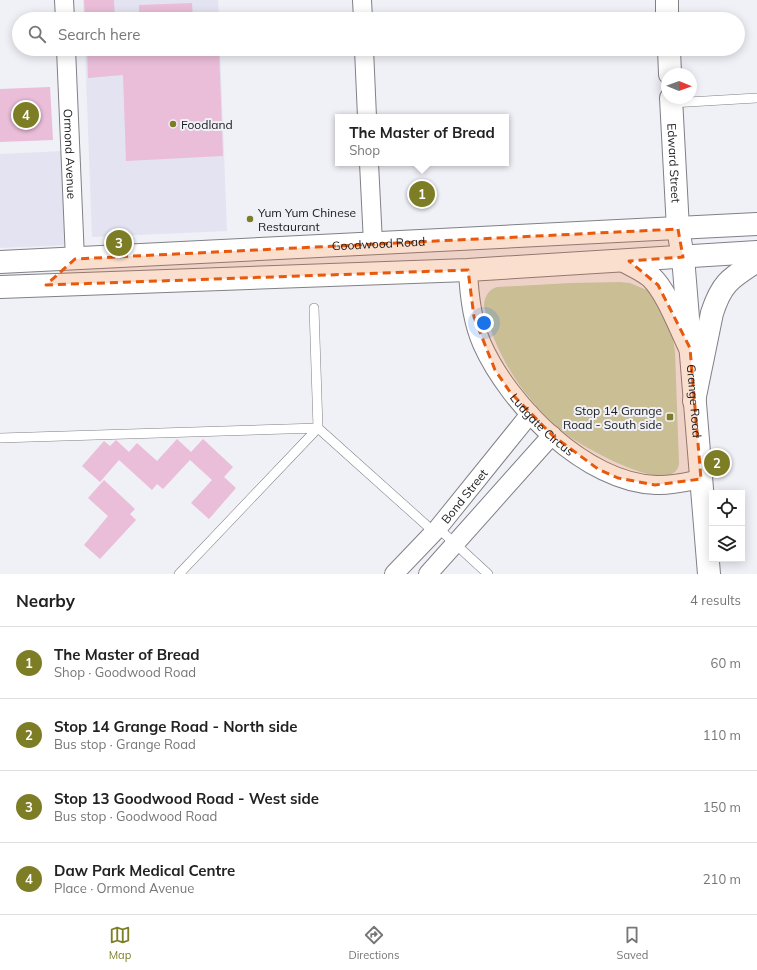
<!DOCTYPE html>
<meta charset="utf-8">
<style>
:root{--surface:#fff;--page:#f2f2f2;--text:#222;--muted:#767676;--line:#e0e0e0;--accent:#7c7d25}
body{margin:0;font-family:Mulish,sans-serif;background:var(--page);color:var(--text)}
.controls{position:absolute;right:12px;bottom:12px;display:grid;overflow:hidden;border-radius:0px;box-shadow:0 2px 10px #0003}
.controls button{width:36px;height:36px;display:grid;place-items:center;padding:0;border:0;border-bottom:1px solid var(--line);background:var(--surface);color:var(--text);font:20px sans-serif}
.compass{position:absolute;left:661px;top:68px;width:36px;height:36px;border-radius:50%;background:var(--surface);box-shadow:0 2px 10px #0003;rotate:91deg}
.you{position:absolute;left:484px;top:323px;width:14px;height:14px;margin:-10px;border:3px solid #fff;border-radius:50%;background:#1a73e8;box-shadow:0 0 0 6px #1a73e833}
.badge{display:grid;place-items:center;width:26px;height:26px;border-radius:50%;background:var(--accent);color:#fff;font-size:13px;font-weight:700}
.pin{position:absolute;translate:-50% -50%;border:2px solid #fff;box-shadow:0 1px 4px #0006}
.popup{position:absolute;left:335px;top:114px;width:174px;height:52px;box-sizing:border-box;display:grid;place-content:center;border-radius:0px;background:var(--surface);filter:drop-shadow(0 1px 3px #0005);font-size:13px;white-space:nowrap;color:var(--muted)}
.popup b{font-size:15px;color:var(--text)}
.popup::after{content:'';position:absolute;left:50%;top:100%;margin-left:-8px;border:8px solid transparent;border-top-color:var(--surface)}
.list{margin:0;padding:0;list-style:none}
h2{display:flex;justify-content:space-between;align-items:center;height:52px;margin:0;padding:0 16px;font-size:17px}
h2 small{font-size:13px;font-weight:400;color:var(--muted)}
.list li{display:grid;grid-template-columns:26px 1fr auto;gap:12px;align-items:center;box-sizing:border-box;height:72px;padding:0 16px;border-top:1px solid var(--line)}
.list b{display:block;font-size:15px;white-space:nowrap}
.list p{margin:0;font-size:13px;white-space:nowrap;color:var(--muted)}
.list em{font-size:13px;font-style:normal;color:var(--muted)}
.icon{flex:none;width:22px;height:22px;fill:none;stroke:currentColor;stroke-width:2;stroke-linecap:round;stroke-linejoin:round}
.map{position:relative;flex:none;width:757px;height:574px;overflow:hidden}
.search{position:absolute;background:var(--surface);box-shadow:0 2px 10px #0003;left:12px;right:12px;top:12px;height:44px;display:flex;align-items:center;gap:10px;box-sizing:border-box;padding:0 14px;border-radius:22px;color:var(--muted);font-size:15px}
.sheet{height:340px;background:var(--surface)}
nav{display:flex;justify-content:space-around;align-items:center;box-sizing:border-box;height:56px;border-top:1px solid var(--line);background:var(--surface);font-size:11px;color:var(--muted)}
nav a{display:grid;justify-items:center;gap:2px}
nav .on{color:var(--accent)}
.map>svg:first-child{display:block}
.built{fill:#e3e3f1}
.green{fill:#c3d7b8}
.building{fill:#eabdd9}
.lines{fill:none;stroke-linecap:round;stroke-linejoin:round}
.service-casing{stroke:#808086;stroke-width:10}
.minor-casing{stroke:#808086;stroke-width:20}
.tertiary-casing{stroke:#808086;stroke-width:24}
.secondary-casing{stroke:#808086;stroke-width:24}
.service{stroke:#fff;stroke-width:9}
.minor{stroke:#fff;stroke-width:18}
.tertiary{stroke:#fff;stroke-width:22}
.secondary{stroke:#fff;stroke-width:22}
.marked{fill:#e8590c;fill-opacity:0.2;stroke:#e8590c;stroke-width:3;stroke-dasharray:8 5;stroke-linejoin:round}
.poi-dot{fill:#7c7d25;stroke:#f0f0f7;stroke-width:1.5}
.labels{text-anchor:middle;dominant-baseline:central;stroke-width:4;stroke-linejoin:round;paint-order:stroke}
.poi-label{font-size:12px;fill:#1c1c1e;stroke:#f0f0f7;text-anchor:start}
.street-label{font-size:12px;fill:#1c1c1e;stroke:#f0f0f7}
</style>
<div class="map">
<svg width="757" height="574" viewBox="0 0 757 574">
<rect width="100%" height="100%" fill="#f0f0f7"/>
<!-- built -->
<g class="built">
<path d="M 83,0 L 218,0 L 219,19 L 84,19 Z"/>
<path d="M 85,49 L 220,49 L 227,231 L 92,237 Z"/>
<path d="M 63,151 L 67,245 L 0,248 L 0,154 Z"/>
</g>
<!-- green -->
<path class="green" d="M 620,282 L 630,283 L 649,291 L 657,298 L 672,331 L 675,352 L 679,464 C 673,499 582,446 567,435 C 554,425 542,413 532,401 C 509,374 491,340 484,305 C 485,296 488,290 497,287 L 571,283 Z"/>
<!-- building -->
<g class="building">
<path d="M 84,0 L 114,0 L 115,19 L 85,19 Z"/>
<path d="M 192,3 L 193,19 L 139,19 L 139,5 Z"/>
<path d="M 87,49 L 219,49 L 223,156 L 126,161 L 123,75 L 88,78 Z"/>
<path d="M 50,87 L 53,140 L 0,142 L 0,89 Z"/>
<path d="M 177,439 L 191,452 L 203,439 L 233,467 L 224,477 L 236,488 L 209,519 L 191,503 L 212,480 L 190,460 L 163,489 L 157,484 L 152,490 L 119,460 L 100,482 L 82,466 L 104,441 L 110,446 L 116,440 L 129,452 L 137,443 L 157,461 Z"/>
<path d="M 104,480 L 135,509 L 130,514 L 136,520 L 100,559 L 84,545 L 108,516 L 88,498 Z"/>
</g>
<g class="lines">
<!-- service casing -->
<g class="service-casing">
<g id="service">
<path d="M 671,103 L 757,98"/>
<path d="M 314,308 L 318,428 L 434,532"/>
<path d="M 0,438 L 318,428 L 179,574"/>
<path d="M 438,528 L 488,574"/>
</g>
</g>
<!-- minor casing -->
<g class="minor-casing">
<g id="minor">
<path d="M 64,0 L 65,19"/>
<path d="M 362,0 L 363,19"/>
<path id="s1" d="M 66,49 L 75,259"/>
<path d="M 364,49 L 367,117"/>
<path d="M 369,163 L 373,243"/>
<path id="s2" d="M 468,270 C 469,295 472,321 482,344 C 509,405 586,483 656,485 C 671,486 686,482 701,479"/>
<path id="s3" d="M 394,574 L 438,528 L 530,414"/>
<path d="M 428,574 L 552,435"/>
</g>
</g>
<!-- tertiary casing -->
<g class="tertiary-casing">
<g id="tertiary">
<path d="M 667,0 L 667,19"/>
<path d="M 669,49 L 670,74"/>
<path id="s4" d="M 671,98 L 678,229 L 683,257 L 709,574"/>
</g>
</g>
<!-- secondary casing -->
<g class="secondary-casing">
<g id="secondary">
<path d="M 624,261 C 633,266 643,270 651,277 C 667,292 680,328 690,348"/>
<path id="s5" d="M 0,262 L 757,224"/>
<path d="M 0,287 L 468,270 L 757,252"/>
<path d="M 694,401 L 712,313 C 722,282 731,278 757,261"/>
</g>
</g>
<!-- service -->
<use href="#service" class="service"/>
<!-- minor -->
<use href="#minor" class="minor"/>
<!-- tertiary -->
<use href="#tertiary" class="tertiary"/>
<!-- secondary -->
<use href="#secondary" class="secondary"/>
</g>
<!-- marked area -->
<path class="marked" d="M 678,229 L 683,257 L 629,261 L 658,285 L 690,348 L 701,479 L 655,485 L 618,478 L 598,469 L 552,435 L 510,392 L 495,370 L 474,317 L 468,270 L 46,285 L 75,259 Z"/>
<!-- markers -->
<g class="poi-dot">
<circle cx="173" cy="124" r="4"/>
<circle cx="250" cy="219" r="4"/>
<rect x="666" y="413" width="8" height="8" rx="2"/>
</g>
<g class="labels">
<!-- poi labels -->
<g class="poi-label">
<text x="181" y="124">Foodland</text>
<text x="258" y="212">Yum Yum Chinese<tspan x="258" dy="14">Restaurant</tspan></text>
<text x="662" y="410" text-anchor="end">Stop 14 Grange<tspan x="662" dy="14">Road - South side</tspan></text>
</g>
<!-- street labels -->
<g class="street-label">
<text stroke="none"><textPath href="#s1" startOffset="105">Ormond Avenue</textPath></text>
<text stroke="none"><textPath href="#s4" startOffset="65">Edward Street</textPath></text>
<text stroke="none"><textPath href="#s5" startOffset="379">Goodwood Road</textPath></text>
<text stroke="none"><textPath href="#s4" startOffset="304">Grange Road</textPath></text>
<text stroke="none"><textPath href="#s2" startOffset="177">Ludgate Circus</textPath></text>
<text stroke="none"><textPath href="#s3" startOffset="105">Bond Street</textPath></text>
</g>
</g>
</svg>
<div class="controls">
<button><svg class="icon" aria-label="locate" viewBox="0 0 24 24"><circle cx="12" cy="12" r="6"/><path d="M12 2v4M12 18v4M2 12h4M18 12h4"/></svg></button>
<button><svg class="icon" aria-label="layers" viewBox="0 0 24 24"><path d="M12 4l9 5-9 5-9-5zM3 14l9 5 9-5"/></svg></button>
</div>
<svg class="compass" viewBox="-18 -18 36 36"><path d="M0-13l5 13h-10z" fill="#e53935"/><path d="M0 13l5-13h-10z" fill="#767676"/></svg>
<div class="you"></div>
<div class="pin badge" style="left:422px;top:194px">1</div>
<div class="popup"><b>The Master of Bread</b>Shop</div>
<div class="pin badge" style="left:717px;top:463px">2</div>
<div class="pin badge" style="left:119px;top:243px">3</div>
<div class="pin badge" style="left:26px;top:115px">4</div>
<div class="search"><svg class="icon" aria-label="search" viewBox="0 0 24 24"><circle cx="10" cy="10" r="6"/><path d="M15 15l6 6"/></svg>Search here</div>
</div>
<section class="sheet">
<h2>Nearby<small>4 results</small></h2>
<ul class="list">
<li><span class="badge">1</span><div><b>The Master of Bread</b><p>Shop · Goodwood Road</p></div><em>60 m</em></li>
<li><span class="badge">2</span><div><b>Stop 14 Grange Road - North side</b><p>Bus stop · Grange Road</p></div><em>110 m</em></li>
<li><span class="badge">3</span><div><b>Stop 13 Goodwood Road - West side</b><p>Bus stop · Goodwood Road</p></div><em>150 m</em></li>
<li><span class="badge">4</span><div><b>Daw Park Medical Centre</b><p>Place · Ormond Avenue</p></div><em>210 m</em></li>
</ul>
</section>
<nav>
<a class="on"><svg class="icon" aria-label="map" viewBox="0 0 24 24"><path d="M3 6l6-2 6 2 6-2v14l-6 2-6-2-6 2zM9 4v14M15 6v14"/></svg>Map</a>
<a><svg class="icon" aria-label="directions" viewBox="0 0 24 24"><path d="M12 3l9 9-9 9-9-9zM9 14v-3h6M13 9l2 2-2 2"/></svg>Directions</a>
<a><svg class="icon" aria-label="saved" viewBox="0 0 24 24"><path d="M7 4h10v16l-5-4-5 4z"/></svg>Saved</a>
</nav>
